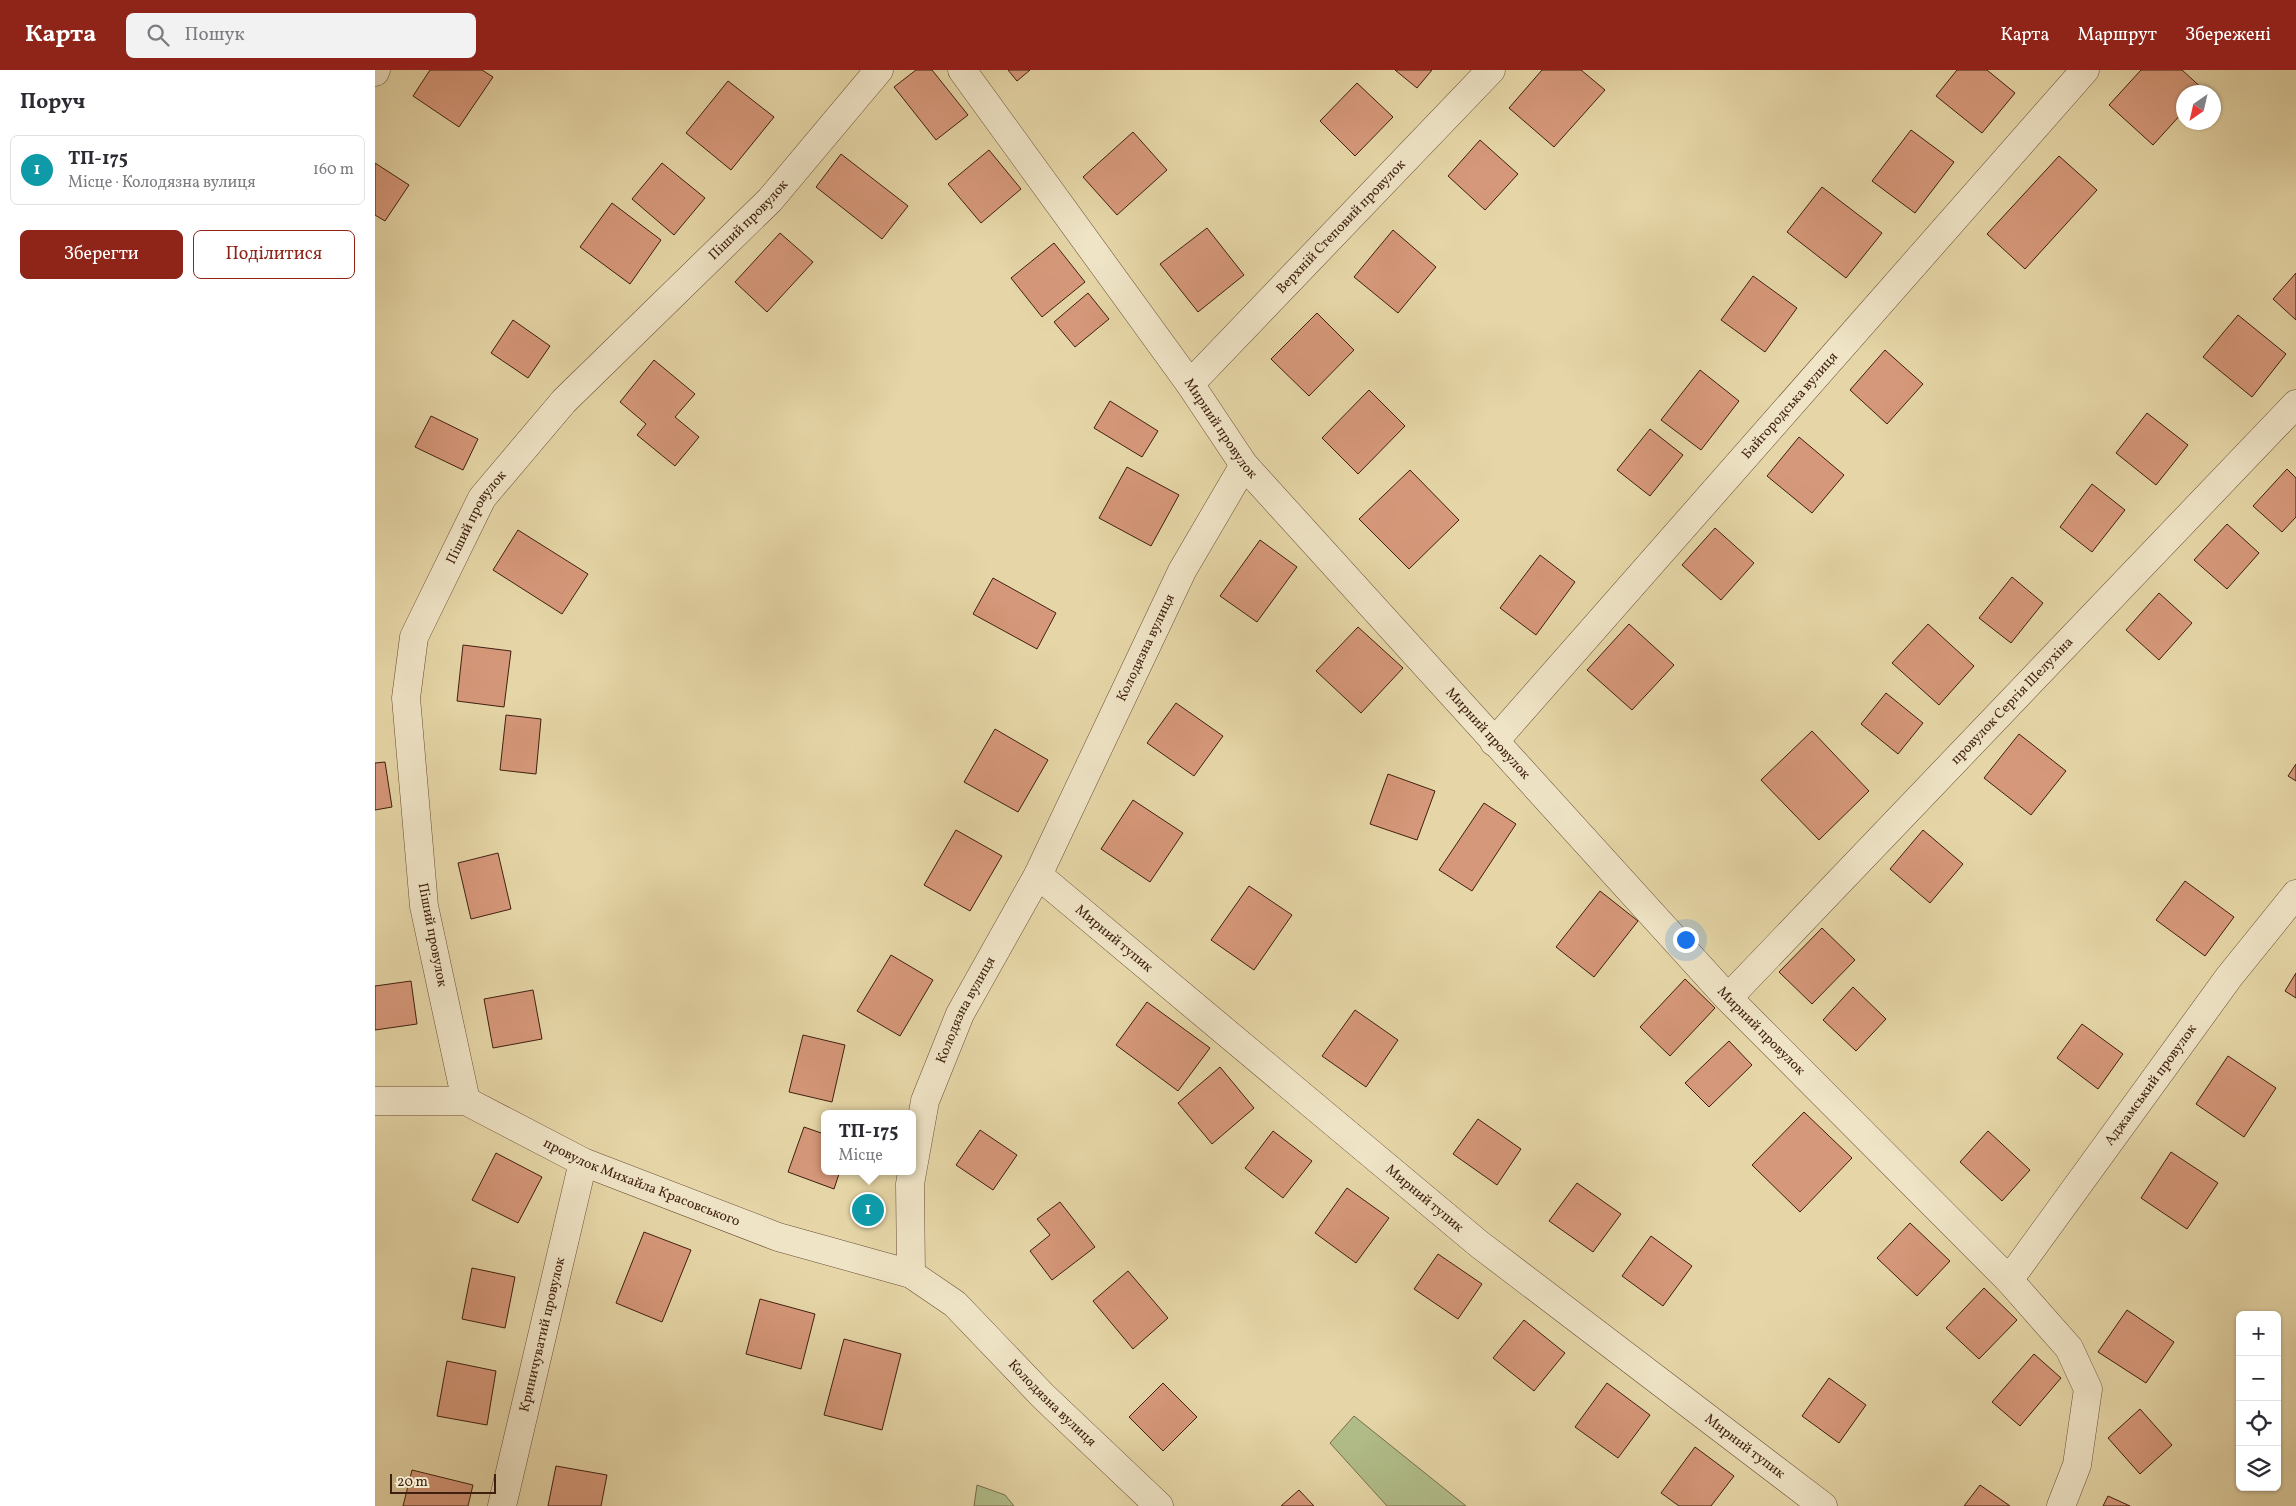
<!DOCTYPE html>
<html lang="uk">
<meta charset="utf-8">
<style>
:root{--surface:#fff;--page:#f2f2f3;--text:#2b2b33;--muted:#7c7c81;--line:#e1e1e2;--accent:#8f2418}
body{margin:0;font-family:Vollkorn,serif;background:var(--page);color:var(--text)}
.controls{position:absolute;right:15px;bottom:15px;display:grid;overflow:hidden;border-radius:8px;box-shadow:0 1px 4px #0004}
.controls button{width:45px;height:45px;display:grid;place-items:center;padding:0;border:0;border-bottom:1px solid var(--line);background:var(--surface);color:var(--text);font:25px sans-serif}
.compass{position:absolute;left:1801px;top:15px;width:45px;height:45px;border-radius:50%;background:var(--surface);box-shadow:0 1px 4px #0004;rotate:214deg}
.scale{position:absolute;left:15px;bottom:12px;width:106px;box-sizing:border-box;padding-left:5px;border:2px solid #3f1f0f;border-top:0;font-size:14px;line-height:18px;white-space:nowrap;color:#3f1f0f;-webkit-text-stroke:4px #efe4c6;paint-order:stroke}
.you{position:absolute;left:1310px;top:869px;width:18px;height:18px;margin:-12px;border:4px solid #fff;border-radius:50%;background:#1a73e8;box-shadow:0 0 0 8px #1a73e833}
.badge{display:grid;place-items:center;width:32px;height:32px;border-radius:50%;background:var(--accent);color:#fff;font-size:16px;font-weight:700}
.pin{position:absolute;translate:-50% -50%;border:2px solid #fff;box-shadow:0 1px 5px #0006}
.popup{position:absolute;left:446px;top:1040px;width:95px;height:65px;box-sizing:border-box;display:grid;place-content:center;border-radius:8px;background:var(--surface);filter:drop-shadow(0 1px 4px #0005);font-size:16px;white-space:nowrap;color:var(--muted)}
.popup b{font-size:19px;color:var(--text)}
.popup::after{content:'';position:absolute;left:50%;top:100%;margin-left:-10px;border:10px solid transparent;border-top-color:var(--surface)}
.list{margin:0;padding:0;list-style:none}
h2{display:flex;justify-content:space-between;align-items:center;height:65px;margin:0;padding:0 20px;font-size:21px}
h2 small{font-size:16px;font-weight:400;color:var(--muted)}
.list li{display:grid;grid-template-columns:32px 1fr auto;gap:15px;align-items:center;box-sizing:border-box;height:70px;margin:0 10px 10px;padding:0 10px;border:1px solid var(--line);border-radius:8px}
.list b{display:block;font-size:19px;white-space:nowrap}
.list p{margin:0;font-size:16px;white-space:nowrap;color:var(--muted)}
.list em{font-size:16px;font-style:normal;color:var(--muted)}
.actions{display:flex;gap:10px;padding:15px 20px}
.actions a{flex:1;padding:11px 0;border:1px solid var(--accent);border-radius:8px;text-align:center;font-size:18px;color:var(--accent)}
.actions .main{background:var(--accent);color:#fff}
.icon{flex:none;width:28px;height:28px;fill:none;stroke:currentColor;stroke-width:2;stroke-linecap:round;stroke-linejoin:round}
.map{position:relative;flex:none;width:1921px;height:1436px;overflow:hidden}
header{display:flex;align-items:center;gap:30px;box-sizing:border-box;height:70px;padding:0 25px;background:var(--accent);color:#fff}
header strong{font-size:24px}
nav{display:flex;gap:28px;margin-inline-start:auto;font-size:18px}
.search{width:350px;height:45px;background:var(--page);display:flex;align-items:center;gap:12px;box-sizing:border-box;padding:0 18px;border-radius:8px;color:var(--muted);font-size:19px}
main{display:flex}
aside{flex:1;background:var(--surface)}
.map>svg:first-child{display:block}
.green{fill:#b1be8a;stroke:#786e4c}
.building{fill:#d6987a;stroke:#3f1f0f}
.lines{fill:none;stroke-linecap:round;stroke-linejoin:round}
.street-casing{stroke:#694d35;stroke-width:29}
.street{stroke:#efe4c6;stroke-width:28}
.labels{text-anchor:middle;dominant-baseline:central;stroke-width:4;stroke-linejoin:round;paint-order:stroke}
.street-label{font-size:14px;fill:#3f1f0f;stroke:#efe4c6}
</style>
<header>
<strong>Карта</strong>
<div class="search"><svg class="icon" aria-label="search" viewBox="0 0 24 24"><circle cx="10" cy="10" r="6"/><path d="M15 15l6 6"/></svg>Пошук</div>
<nav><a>Карта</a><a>Маршрут</a><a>Збережені</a></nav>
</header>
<main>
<aside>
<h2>Поруч<small></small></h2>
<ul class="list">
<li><span class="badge" style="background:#0f9aa8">1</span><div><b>ТП-175</b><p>Місце · Колодязна вулиця</p></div><em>160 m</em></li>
</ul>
<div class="actions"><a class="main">Зберегти</a><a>Поділитися</a></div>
</aside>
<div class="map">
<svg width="1921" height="1436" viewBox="0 0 1921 1436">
<rect width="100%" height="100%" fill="#e6d6a7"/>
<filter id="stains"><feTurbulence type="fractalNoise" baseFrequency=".004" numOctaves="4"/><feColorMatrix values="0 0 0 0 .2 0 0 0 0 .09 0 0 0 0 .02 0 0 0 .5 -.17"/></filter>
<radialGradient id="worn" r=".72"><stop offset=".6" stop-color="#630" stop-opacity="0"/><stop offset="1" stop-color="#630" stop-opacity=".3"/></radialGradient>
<!-- green -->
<g class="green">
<path d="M 979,1346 L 1091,1436 L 1012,1436 L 955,1373 Z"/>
<path d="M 602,1415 L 630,1425 L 639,1436 L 599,1436 Z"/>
</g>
<!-- building -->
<g class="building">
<path d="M 55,0 L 107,0 L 118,7 L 84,57 L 38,26 Z"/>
<path d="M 541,0 L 557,0 L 593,45 L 561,70 L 519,17 Z"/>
<path d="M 633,0 L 655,0 L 642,11 Z"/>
<path d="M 1020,0 L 1057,0 L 1042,18 Z"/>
<path d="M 1167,0 L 1206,0 L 1230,20 L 1179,77 L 1134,38 Z"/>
<path d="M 1582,0 L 1612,0 L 1640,23 L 1607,63 L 1561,26 Z"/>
<path d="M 1766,0 L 1807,0 L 1829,20 L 1827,22 L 1808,22 L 1808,42 L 1778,75 L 1734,35 Z"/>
<path d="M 353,11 L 399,47 L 356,100 L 311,63 Z"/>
<path d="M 982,13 L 1018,47 L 980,86 L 945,51 Z"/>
<path d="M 1536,60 L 1579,92 L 1540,143 L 1497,111 Z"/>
<path d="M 758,62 L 792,100 L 742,145 L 708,107 Z"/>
<path d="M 1105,70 L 1143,104 L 1110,140 L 1073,106 Z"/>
<path d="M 614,80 L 646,119 L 606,153 L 573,114 Z"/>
<path d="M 466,84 L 533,136 L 507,169 L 441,117 Z"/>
<path d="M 1684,86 L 1722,120 L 1650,199 L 1612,164 Z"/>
<path d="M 0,93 L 34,115 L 10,151 L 0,145 Z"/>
<path d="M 287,93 L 330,128 L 299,165 L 257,129 Z"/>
<path d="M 1447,117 L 1507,163 L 1471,208 L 1412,162 Z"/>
<path d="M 237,133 L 286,170 L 255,214 L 205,177 Z"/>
<path d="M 832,158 L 869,205 L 823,242 L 785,194 Z"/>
<path d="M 1018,160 L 1061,197 L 1023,243 L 979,207 Z"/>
<path d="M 405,163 L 438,192 L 392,242 L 360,212 Z"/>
<path d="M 679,173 L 710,212 L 667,247 L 636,208 Z"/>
<path d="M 1921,203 L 1921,250 L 1898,229 Z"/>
<path d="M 1378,206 L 1422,238 L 1390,282 L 1346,250 Z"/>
<path d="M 713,223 L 734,249 L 700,277 L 679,252 Z"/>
<path d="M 942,243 L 979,280 L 934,326 L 896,289 Z"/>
<path d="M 1863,245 L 1911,284 L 1877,327 L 1828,287 Z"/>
<path d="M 138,250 L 175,276 L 153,308 L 116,283 Z"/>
<path d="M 1510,280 L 1548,314 L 1512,354 L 1475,320 Z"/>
<path d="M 279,290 L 320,324 L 300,347 L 324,367 L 300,396 L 262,365 L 271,354 L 245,332 Z"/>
<path d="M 1325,300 L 1364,331 L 1326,380 L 1286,350 Z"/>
<path d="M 994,320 L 1030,356 L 983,404 L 947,368 Z"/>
<path d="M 735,331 L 783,361 L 767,387 L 719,358 Z"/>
<path d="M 1772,343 L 1813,375 L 1781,415 L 1741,383 Z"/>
<path d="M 56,346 L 103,369 L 88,400 L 40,377 Z"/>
<path d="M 1275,359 L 1308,385 L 1275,426 L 1242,400 Z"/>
<path d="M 1424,367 L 1469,405 L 1437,443 L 1392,406 Z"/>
<path d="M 752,397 L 804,425 L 776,476 L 724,448 Z"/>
<path d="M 1912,399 L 1921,408 L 1921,447 L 1907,462 L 1878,436 Z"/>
<path d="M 1035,400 L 1084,450 L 1034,499 L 984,449 Z"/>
<path d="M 1717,414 L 1750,440 L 1717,482 L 1685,457 Z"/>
<path d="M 1852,454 L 1884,483 L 1852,519 L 1819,490 Z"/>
<path d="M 1340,458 L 1379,493 L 1346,530 L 1307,495 Z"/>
<path d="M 143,460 L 213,504 L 187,544 L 118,500 Z"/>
<path d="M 885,470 L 922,497 L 882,552 L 845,526 Z"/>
<path d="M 1165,485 L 1200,512 L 1161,565 L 1125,538 Z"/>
<path d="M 1637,507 L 1668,533 L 1636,573 L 1604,548 Z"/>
<path d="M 618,508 L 681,543 L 662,579 L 598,544 Z"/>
<path d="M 1784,523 L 1817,553 L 1784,590 L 1751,560 Z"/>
<path d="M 1254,554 L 1299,595 L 1257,640 L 1212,600 Z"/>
<path d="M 1553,554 L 1599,596 L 1564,635 L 1517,593 Z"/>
<path d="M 983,557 L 1028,598 L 986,643 L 941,601 Z"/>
<path d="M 88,575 L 136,581 L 129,637 L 82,631 Z"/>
<path d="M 1511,623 L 1548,653 L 1523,684 L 1486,654 Z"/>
<path d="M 801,633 L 848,666 L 819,706 L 772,673 Z"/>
<path d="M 131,645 L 166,649 L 161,704 L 125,700 Z"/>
<path d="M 620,659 L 673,690 L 643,742 L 589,712 Z"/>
<path d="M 1437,661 L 1494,721 L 1444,770 L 1386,710 Z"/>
<path d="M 1644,664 L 1691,701 L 1656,745 L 1609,708 Z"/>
<path d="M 10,692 L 17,737 L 0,740 L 0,693 Z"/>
<path d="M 1921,694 L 1921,711 L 1913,706 Z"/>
<path d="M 1013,704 L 1060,721 L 1042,770 L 995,754 Z"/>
<path d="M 758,730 L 808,763 L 775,812 L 726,779 Z"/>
<path d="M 1109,733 L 1141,754 L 1097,821 L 1064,800 Z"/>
<path d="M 581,760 L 627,786 L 595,841 L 549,815 Z"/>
<path d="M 1548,760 L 1588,794 L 1555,833 L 1515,799 Z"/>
<path d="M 123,783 L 136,839 L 96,849 L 83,793 Z"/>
<path d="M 1810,811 L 1859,847 L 1830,886 L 1781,850 Z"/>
<path d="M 874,816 L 917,845 L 879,900 L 836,870 Z"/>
<path d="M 1225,821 L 1263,851 L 1219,907 L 1181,877 Z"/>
<path d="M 1447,858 L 1480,890 L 1437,934 L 1404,902 Z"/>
<path d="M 516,885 L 558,910 L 525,966 L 482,941 Z"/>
<path d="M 1921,903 L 1921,928 L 1910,921 Z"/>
<path d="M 1310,909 L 1340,938 L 1295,986 L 1265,957 Z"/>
<path d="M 36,911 L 42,954 L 0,960 L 0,916 Z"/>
<path d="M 1478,917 L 1511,949 L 1481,981 L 1448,950 Z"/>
<path d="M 158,920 L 167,969 L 118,978 L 109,929 Z"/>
<path d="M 772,932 L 835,978 L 803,1021 L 741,975 Z"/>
<path d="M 980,940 L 1023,970 L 991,1017 L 947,986 Z"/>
<path d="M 1707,954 L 1748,984 L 1723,1019 L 1682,988 Z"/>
<path d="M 428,965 L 470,975 L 457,1032 L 414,1022 Z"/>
<path d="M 1354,971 L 1377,995 L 1334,1037 L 1310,1013 Z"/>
<path d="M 1853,986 L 1901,1018 L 1869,1067 L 1821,1034 Z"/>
<path d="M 845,997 L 879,1038 L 837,1074 L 803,1033 Z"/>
<path d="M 1429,1042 L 1477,1088 L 1425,1142 L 1377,1095 Z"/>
<path d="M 1103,1049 L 1146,1079 L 1122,1115 L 1078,1084 Z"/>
<path d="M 429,1057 L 449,1064 L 449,1101 L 465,1101 L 459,1119 L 413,1102 Z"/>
<path d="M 605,1060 L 642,1085 L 618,1120 L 581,1095 Z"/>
<path d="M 898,1061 L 937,1091 L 908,1128 L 870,1098 Z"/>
<path d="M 1613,1061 L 1655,1100 L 1627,1131 L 1585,1092 Z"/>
<path d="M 1796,1082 L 1843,1113 L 1812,1159 L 1766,1128 Z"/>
<path d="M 121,1083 L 167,1107 L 143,1153 L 97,1130 Z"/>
<path d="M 1202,1113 L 1246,1144 L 1218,1182 L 1174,1151 Z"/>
<path d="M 972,1118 L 1014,1148 L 981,1193 L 940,1163 Z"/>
<path d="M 491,1130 L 503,1138 L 495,1149 L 483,1142 Z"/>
<path d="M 685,1132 L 720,1177 L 677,1210 L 655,1181 L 675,1165 L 662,1149 Z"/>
<path d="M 1535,1153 L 1575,1191 L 1542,1226 L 1502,1188 Z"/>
<path d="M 269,1162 L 316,1180 L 287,1252 L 241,1233 Z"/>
<path d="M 1276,1166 L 1317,1196 L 1288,1236 L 1247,1206 Z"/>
<path d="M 1063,1184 L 1107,1214 L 1083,1249 L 1039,1219 Z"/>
<path d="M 97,1198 L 140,1207 L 130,1258 L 87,1249 Z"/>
<path d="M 753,1201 L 793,1248 L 758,1279 L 718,1231 Z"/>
<path d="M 1609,1218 L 1642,1250 L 1604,1289 L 1571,1258 Z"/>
<path d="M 385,1229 L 440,1244 L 426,1299 L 371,1284 Z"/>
<path d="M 1752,1240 L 1799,1272 L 1771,1313 L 1723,1282 Z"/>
<path d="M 1149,1250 L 1190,1283 L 1159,1321 L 1118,1288 Z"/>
<path d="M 469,1269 L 526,1284 L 507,1360 L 449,1345 Z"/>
<path d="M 1659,1284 L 1686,1308 L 1645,1356 L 1617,1332 Z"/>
<path d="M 72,1291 L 121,1301 L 112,1355 L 62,1346 Z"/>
<path d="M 1454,1308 L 1491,1335 L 1464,1373 L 1427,1346 Z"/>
<path d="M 788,1313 L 822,1347 L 788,1381 L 754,1347 Z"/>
<path d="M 1232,1313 L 1275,1345 L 1243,1388 L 1200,1357 Z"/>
<path d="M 1765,1339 L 1797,1375 L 1765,1404 L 1733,1368 Z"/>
<path d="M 1320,1377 L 1359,1406 L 1336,1436 L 1304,1436 L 1286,1423 Z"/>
<path d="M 181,1396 L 232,1405 L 226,1436 L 173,1436 Z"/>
<path d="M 37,1400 L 98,1415 L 93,1436 L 28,1436 Z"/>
<path d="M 1605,1415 L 1635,1436 L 1589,1436 Z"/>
<path d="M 924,1420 L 939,1436 L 906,1436 Z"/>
<path d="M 1733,1426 L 1755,1436 L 1728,1436 Z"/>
</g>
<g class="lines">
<!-- street casing -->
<g class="street-casing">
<g id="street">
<path id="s1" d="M 587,0 L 815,314 L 869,395 L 1353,928 L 1634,1210 L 1694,1278 L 1713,1319 L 1702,1395 L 1686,1436"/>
<path d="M 0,2 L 1,0"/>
<path id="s2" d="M 815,314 L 1116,0"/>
<path id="s3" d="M 1119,672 L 1710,0"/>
<path id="s4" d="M 663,805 L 1104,1174 L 1448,1436"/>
<path id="s5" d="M 1353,928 L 1921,334"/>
<path id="s6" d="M 0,1031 L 91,1031 L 208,1092 L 403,1167 L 536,1204 L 580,1234 L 668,1326 L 784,1436"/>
<path id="s7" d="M 91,1031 L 49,836 L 31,628 L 39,567 L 107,428 L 189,331 L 395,130 L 504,0"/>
<path id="s8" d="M 536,1204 L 535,1114 L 550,1031 L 585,944 L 663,805 L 807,501 L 869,395"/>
<path id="s9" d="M 1634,1210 L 1854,907 L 1921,824"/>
<path id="s10" d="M 127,1436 L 208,1092"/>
</g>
</g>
<!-- street -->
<use href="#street" class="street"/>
</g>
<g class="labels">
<!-- street labels -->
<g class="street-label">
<text stroke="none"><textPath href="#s7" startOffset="1010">Піший провулок</textPath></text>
<text stroke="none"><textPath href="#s2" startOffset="218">Верхній Степовий провулок</textPath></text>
<text stroke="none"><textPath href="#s3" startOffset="448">Байгородська вулиця</textPath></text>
<text stroke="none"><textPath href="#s1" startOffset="442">Мирний провулок</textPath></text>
<text stroke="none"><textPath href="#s7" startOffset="605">Піший провулок</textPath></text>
<text stroke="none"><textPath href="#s8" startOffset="679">Колодязна вулиця</textPath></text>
<text stroke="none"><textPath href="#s5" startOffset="411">провулок Сергія Шелухіна</textPath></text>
<text stroke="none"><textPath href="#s1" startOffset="848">Мирний провулок</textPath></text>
<text transform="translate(57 865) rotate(79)">Піший провулок</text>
<text stroke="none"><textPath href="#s4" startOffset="99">Мирний тупик</textPath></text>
<text stroke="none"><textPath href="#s8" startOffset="274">Колодязна вулиця</textPath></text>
<text stroke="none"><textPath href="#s1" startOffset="1252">Мирний провулок</textPath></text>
<text stroke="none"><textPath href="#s9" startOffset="241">Аджамський провулок</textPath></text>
<text stroke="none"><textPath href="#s6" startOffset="285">провулок Михайла Красовського</textPath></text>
<text stroke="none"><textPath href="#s4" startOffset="504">Мирний тупик</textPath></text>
<text stroke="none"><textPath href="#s10" startOffset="176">Криничуватий провулок</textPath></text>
<text stroke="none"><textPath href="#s6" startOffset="762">Колодязна вулиця</textPath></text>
<text stroke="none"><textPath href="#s4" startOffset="909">Мирний тупик</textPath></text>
</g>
</g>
<rect width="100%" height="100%" filter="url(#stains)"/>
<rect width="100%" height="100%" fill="url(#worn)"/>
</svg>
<div class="controls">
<button>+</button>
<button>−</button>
<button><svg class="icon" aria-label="locate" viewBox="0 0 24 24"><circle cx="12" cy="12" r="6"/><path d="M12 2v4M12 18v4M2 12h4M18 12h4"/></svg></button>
<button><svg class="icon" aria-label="layers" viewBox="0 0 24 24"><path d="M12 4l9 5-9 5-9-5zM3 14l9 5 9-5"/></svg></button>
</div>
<svg class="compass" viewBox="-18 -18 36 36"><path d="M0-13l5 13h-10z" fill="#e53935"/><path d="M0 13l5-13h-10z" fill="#7c7c81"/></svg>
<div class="scale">20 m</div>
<div class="you"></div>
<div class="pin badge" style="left:493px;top:1140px;background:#0f9aa8">1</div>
<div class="popup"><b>ТП-175</b>Місце</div>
</div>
</main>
